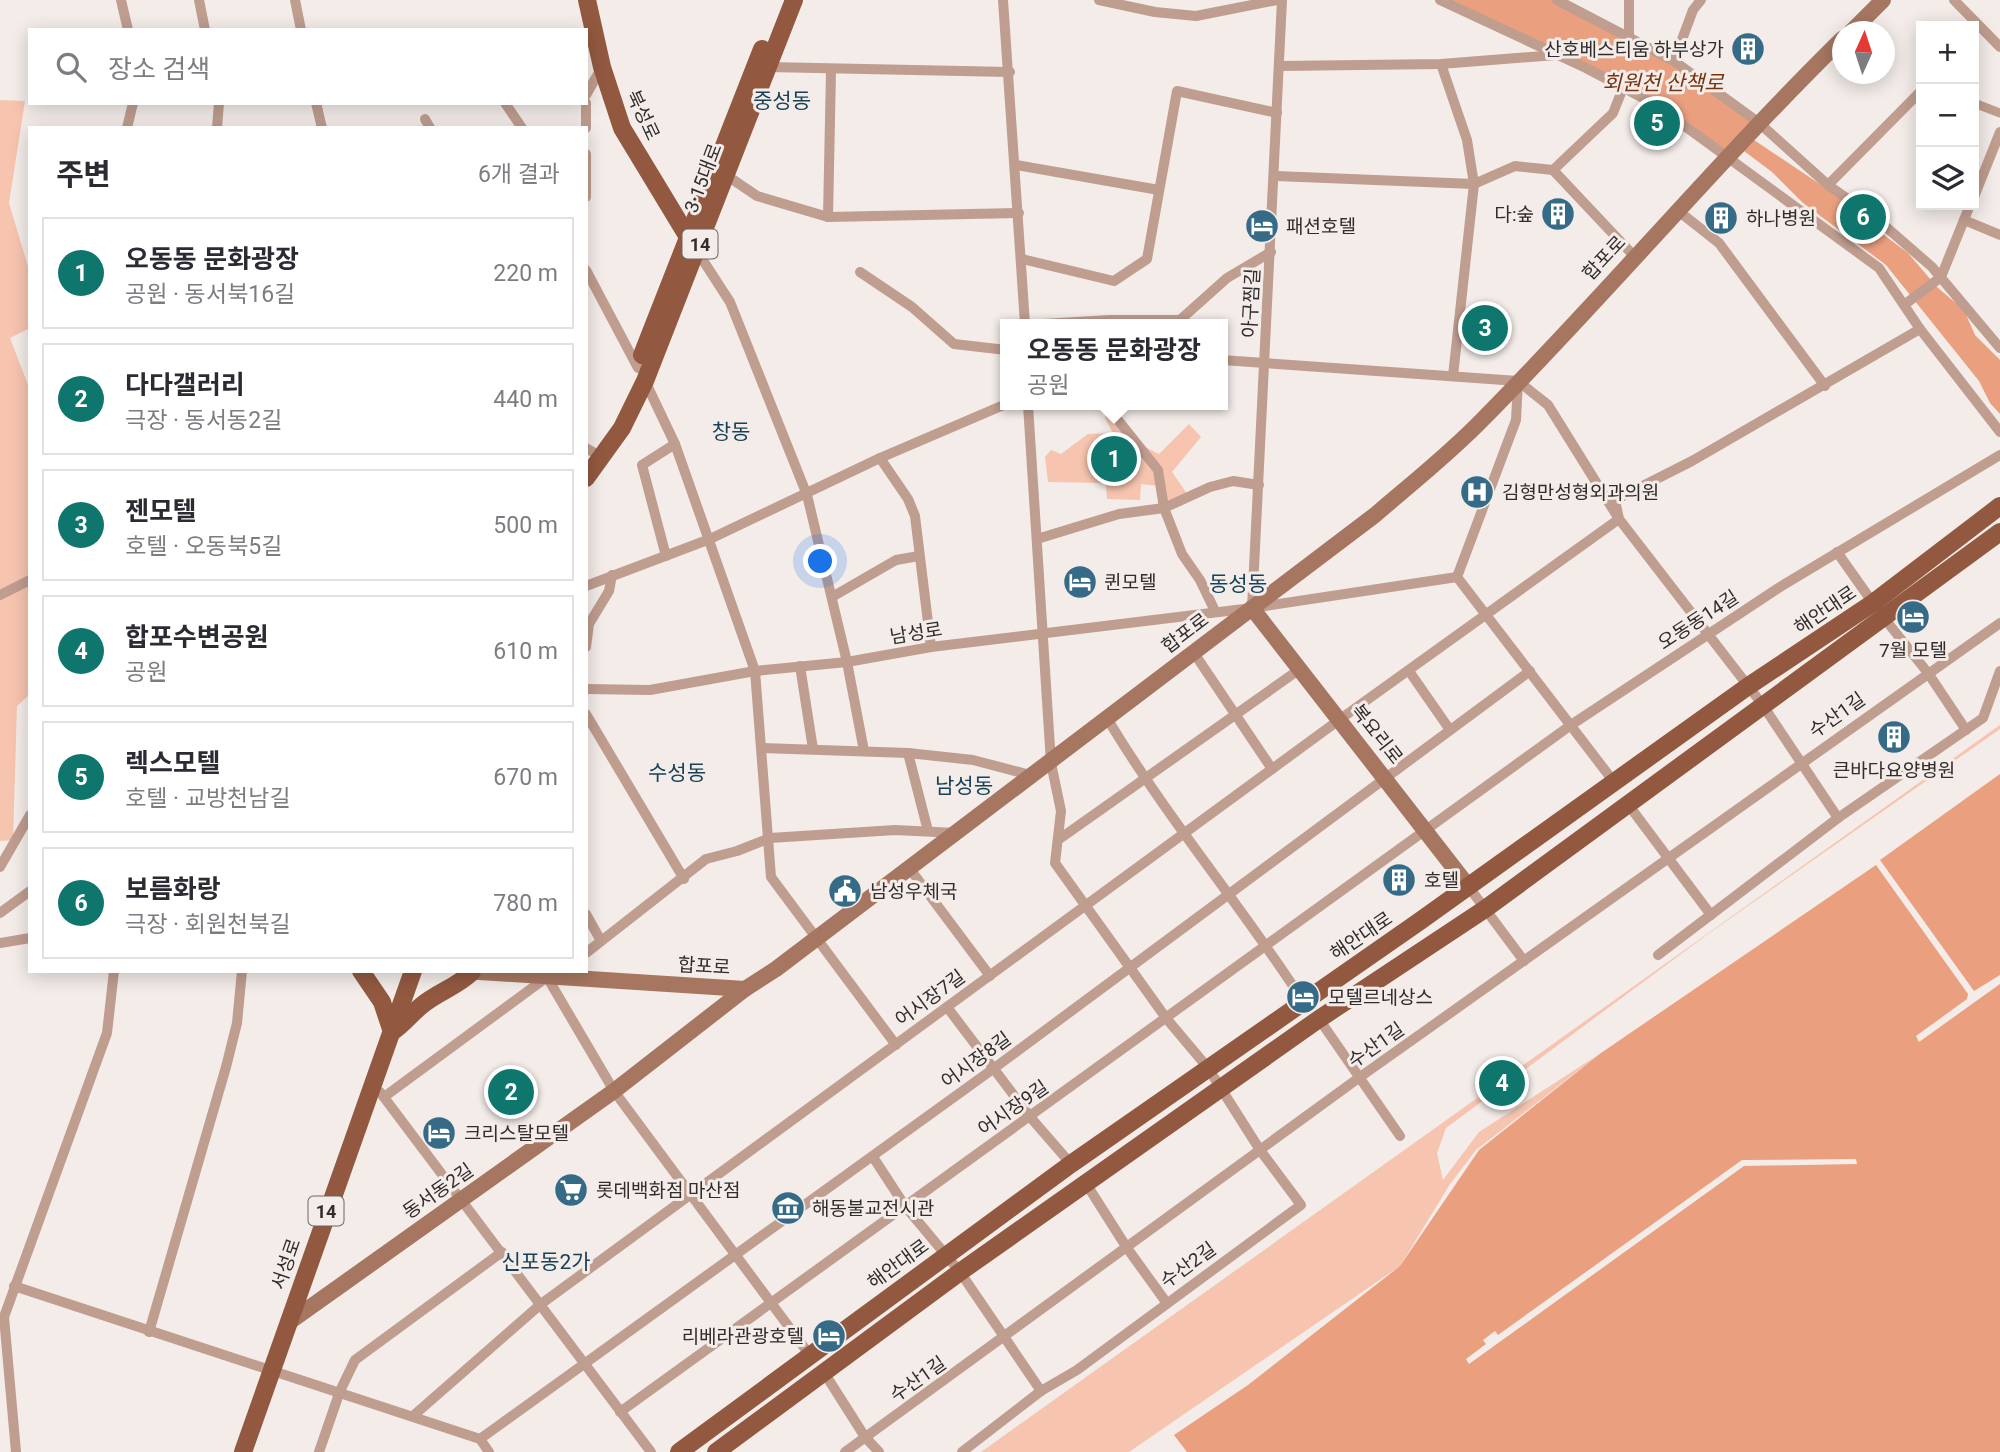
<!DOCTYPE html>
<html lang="ko">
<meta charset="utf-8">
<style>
:root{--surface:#fff;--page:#f7f7f7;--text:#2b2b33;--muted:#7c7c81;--line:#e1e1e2;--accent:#0f766e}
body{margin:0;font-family:Roboto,"Noto Sans KR",sans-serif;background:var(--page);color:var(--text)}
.controls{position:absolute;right:21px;top:21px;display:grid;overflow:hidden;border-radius:0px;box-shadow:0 4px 18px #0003}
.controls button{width:63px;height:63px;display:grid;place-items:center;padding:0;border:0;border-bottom:2px solid var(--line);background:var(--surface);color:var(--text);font:35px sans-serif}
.compass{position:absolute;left:1832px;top:21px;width:63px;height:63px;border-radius:50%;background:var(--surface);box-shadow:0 4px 18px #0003;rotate:3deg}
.you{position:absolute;left:821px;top:562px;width:24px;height:24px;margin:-18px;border:5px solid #fff;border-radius:50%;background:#1a73e8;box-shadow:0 0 0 10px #1a73e833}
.badge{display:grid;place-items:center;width:46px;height:46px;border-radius:50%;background:var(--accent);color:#fff;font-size:23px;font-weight:700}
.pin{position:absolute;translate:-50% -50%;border:4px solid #fff;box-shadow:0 2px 7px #0006}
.popup{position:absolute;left:1000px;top:319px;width:228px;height:91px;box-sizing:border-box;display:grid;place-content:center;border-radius:0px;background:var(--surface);filter:drop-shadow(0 2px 5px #0005);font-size:23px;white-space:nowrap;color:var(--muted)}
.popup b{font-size:26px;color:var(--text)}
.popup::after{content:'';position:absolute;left:50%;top:100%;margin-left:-14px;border:14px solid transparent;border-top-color:var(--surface)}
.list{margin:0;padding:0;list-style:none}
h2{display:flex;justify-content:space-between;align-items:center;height:91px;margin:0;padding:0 28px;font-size:30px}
h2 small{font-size:23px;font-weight:400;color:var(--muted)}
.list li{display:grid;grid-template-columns:46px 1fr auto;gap:21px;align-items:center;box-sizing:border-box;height:112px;margin:0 14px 14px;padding:0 14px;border:2px solid var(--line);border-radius:0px}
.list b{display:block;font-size:26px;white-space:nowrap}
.list p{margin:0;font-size:23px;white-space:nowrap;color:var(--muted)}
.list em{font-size:23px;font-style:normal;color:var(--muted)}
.icon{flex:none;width:38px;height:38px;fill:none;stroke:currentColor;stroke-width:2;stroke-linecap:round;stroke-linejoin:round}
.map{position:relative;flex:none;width:2000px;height:1452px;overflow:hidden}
.search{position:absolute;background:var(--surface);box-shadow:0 4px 18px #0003;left:28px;top:28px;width:560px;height:77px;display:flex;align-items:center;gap:18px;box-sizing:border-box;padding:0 24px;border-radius:0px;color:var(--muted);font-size:26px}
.panel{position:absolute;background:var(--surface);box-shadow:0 4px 18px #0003;left:28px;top:126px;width:560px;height:847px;border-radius:0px}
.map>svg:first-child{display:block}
.green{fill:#f6c4af}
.water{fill:#ea9f7f;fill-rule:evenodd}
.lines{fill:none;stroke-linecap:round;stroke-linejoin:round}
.pedestrian{stroke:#bf9d8f;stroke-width:9}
.minor{stroke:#bf9d8f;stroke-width:10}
.secondary{stroke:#a67661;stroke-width:16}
.primary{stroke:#925940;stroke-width:18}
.labels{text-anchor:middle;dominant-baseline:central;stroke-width:6;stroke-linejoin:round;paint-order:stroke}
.shield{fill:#f3ece9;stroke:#6a6665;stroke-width:2}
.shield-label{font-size:18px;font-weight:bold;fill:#302d2c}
.poi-label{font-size:19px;fill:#302d2c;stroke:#f3ece9;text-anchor:start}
.street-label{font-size:19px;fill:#302d2c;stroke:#f3ece9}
.water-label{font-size:21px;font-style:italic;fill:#763412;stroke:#f3ece9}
.neighbourhood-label{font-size:21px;fill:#164157;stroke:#f3ece9}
</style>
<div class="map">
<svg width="2000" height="1452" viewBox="0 0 2000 1452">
<rect width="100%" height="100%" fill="#f3ece9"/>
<!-- green -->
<g class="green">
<path d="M 0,100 L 25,101 L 9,203 L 30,273 L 30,328 L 10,338 L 30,390 L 30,694 L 17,706 L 13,840 L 0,841 Z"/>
<path d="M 1106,413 L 1145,447 L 1159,454 L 1189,424 L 1201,437 L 1172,472 L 1188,495 L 1167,503 L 1160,486 L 1141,484 L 1140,500 L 1107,499 L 1106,483 L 1048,482 L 1045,457 L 1051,450 L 1061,454 L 1088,434 L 1113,433 L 1105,418 Z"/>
<path d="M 2000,725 L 2000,729 L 1708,934 L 1446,1128 L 1437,1153 L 1443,1180 L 1479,1132 L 1601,1053 L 1476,1150 L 1450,1184 L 1400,1266 L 1129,1452 L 981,1452 Z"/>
</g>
<!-- water -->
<g class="water">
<path d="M 1440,0 L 1557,0 L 1674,61 L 1758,122 L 1754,140 L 1845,201 L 1852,211 L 1908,253 L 1937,287 L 1964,310 L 1975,335 L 2000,360 L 2000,414 L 1990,403 L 1979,381 L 1886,265 L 1803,203 L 1772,172 L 1740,148 L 1725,157 L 1645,99 Z"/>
<path d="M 2000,774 L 2000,975 L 1974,991 L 1880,860 Z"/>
<path d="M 1876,865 L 1968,994 L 1967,999 L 1916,1036 L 1919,1042 L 2000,984 L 2000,1452 L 1187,1452 L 1174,1435 L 1248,1385 L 1400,1266 L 1479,1150 L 1601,1053 ZM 1856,1159 L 1857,1164 L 1744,1166 L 1469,1364 L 1466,1359 L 1486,1344 L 1483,1340 L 1495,1331 L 1498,1335 L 1742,1160 Z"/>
</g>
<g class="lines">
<!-- pedestrian -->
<path class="pedestrian" d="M 1974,103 L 2000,113"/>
<!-- minor -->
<g class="minor">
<path d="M 121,0 L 128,30"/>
<path d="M 199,0 L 205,30"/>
<path d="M 295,0 L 301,30"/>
<path d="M 1003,0 L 1025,324"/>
<path d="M 1099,0 L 1155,12 L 1196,16 L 1277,0"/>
<path d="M 1440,0 L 1586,68 L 1645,99 L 1686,127 L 1879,268 L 1920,329"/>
<path d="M 1557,0 L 1674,61 L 1758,122 L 1828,185 L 1878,220 L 1932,267 L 2000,348"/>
<path d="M 1954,0 L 2000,47"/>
<path d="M 1629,40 L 1629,0"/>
<path d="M 1674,61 L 1693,10 L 1701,0"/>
<path d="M 1441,64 L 1467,140 L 1474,184 L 1453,376"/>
<path d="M 1279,66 L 1441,64 L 1556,55"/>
<path d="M 768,67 L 1010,72"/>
<path d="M 586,95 L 602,67"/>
<path d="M 316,103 L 322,128"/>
<path d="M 505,103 L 522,128"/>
<path d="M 586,103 L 586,128"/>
<path d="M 425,119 L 430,128"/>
<path d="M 127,128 L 133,103"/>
<path d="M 217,128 L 219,103"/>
<path d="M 586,154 L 586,197"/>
<path d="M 1016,165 L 1159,190"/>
<path d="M 1553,170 L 1613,113 L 1623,88"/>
<path d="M 726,175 L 757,196 L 828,217 L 1019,213"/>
<path d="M 1276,176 L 1474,184 L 1515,166 L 1553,170 L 1634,256"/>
<path d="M 1828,185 L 1921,91"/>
<path d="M 1974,197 L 2000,132"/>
<path d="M 1677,210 L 1719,243 L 1825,386"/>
<path d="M 828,217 L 831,70"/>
<path d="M 1964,220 L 2000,235"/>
<path d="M 695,248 L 730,302 L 807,495 L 847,662 L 864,751"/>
<path d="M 1022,259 L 1114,281 L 1147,259 L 1177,91 L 1277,113"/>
<path d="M 586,270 L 638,368"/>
<path d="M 860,272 L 912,307 L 954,344 L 1006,350"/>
<path d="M 1904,305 L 1941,277 L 1970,205"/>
<path d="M 1043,324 L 1109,320 L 1180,320 L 1227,278 L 1271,252"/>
<path d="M 1222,360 L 1518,381"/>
<path d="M 645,381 L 675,444 L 755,671 L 771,877 L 896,1045"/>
<path d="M 1518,381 L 1548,405 L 1619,519 L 1762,704 L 1838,818 L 1658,955"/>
<path d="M 1106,405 L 1158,470 L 1164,508 L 1182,554 L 1200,580 L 1215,611"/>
<path d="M 586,448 L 593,452"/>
<path d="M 880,458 L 908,499 L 915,516 L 931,647"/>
<path d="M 1037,539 L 1119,514 L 1164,508 L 1210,487 L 1233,481 L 1259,485"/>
<path d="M 1837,552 L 1873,603"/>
<path d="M 666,556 L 642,465 L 675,444"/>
<path d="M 1457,577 L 1614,782"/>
<path d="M 586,586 L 710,539 L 880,458 L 1006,404"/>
<path d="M 0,595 L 30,580"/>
<path d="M 832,597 L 896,560 L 919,556"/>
<path d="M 1252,608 L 1282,0"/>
<path d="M 1884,618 L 1928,673 L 1966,730"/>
<path d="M 586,647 L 589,624 L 609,591 L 612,575"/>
<path d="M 1194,653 L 1272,769"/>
<path d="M 800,666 L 813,749"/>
<path d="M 1409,671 L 1450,730"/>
<path d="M 586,689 L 650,690 L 755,671 L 847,662 L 931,647 L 1252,608 L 1457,577 L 1516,420 L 1518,381"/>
<path d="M 586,714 L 684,879"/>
<path d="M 1107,718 C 1166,817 1241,905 1303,1001"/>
<path d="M 761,748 L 908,753 L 973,760 L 1034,776"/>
<path d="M 908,753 L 928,831"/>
<path d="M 1627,803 L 1711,915"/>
<path d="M 1838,818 L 1983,718 L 2000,671"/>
<path d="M 1058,840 L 1300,669"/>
<path d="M 0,867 L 30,815"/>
<path d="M 910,869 L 990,976"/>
<path d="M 1468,886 L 1524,961"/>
<path d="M 0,913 L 30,891"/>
<path d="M 586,914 L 601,941"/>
<path d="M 0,943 L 30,938"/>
<path d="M 586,953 L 706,859 L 737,851 L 770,838 L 895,830 L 956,833"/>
<path d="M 947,1007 L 1031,1118 L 1071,1164"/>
<path d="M 1319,1019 L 1400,1136"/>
<path d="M 380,1092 L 651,1452"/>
<path d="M 384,1097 L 547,977 L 614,1091 L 809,1354"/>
<path d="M 873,1157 L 905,1206 L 960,1272 L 1041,1391"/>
<path d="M 1087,1185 L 1127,1248 L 1166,1302"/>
<path d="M 14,1286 L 480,1439 L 489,1452"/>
<path d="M 149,1332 L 226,1067 L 237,1023 L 242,971"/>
<path d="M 825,1374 L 865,1437 L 879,1452"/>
<path d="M 620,1412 L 1571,725 L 1780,587 L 2000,455"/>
<path d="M 413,1416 L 541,1304 L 1339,720 L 1619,519 L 1615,500 L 1692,461 L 1920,329 L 2000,432"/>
<path d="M 480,1439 L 993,1069 L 1530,671"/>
<path d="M 16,1452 L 4,1317 L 107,1033 L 114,971"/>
<path d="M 319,1452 L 340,1391 L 355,1360 L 502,1252"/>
<path d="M 845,1452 L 1360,1077 L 2000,623"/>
<path d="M 962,1452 L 1041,1391 L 1077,1370 L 1301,1205 L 1260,1150 L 1208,1068 L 1166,1018 L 1055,863 L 1061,811 L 1051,763 L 1028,405"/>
</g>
<!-- secondary -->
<g class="secondary">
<path d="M 1851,32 L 1883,0"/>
<path d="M 1252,608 L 1468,886"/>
<path d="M 464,971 L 745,989 L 776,969 L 1375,515 C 1411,484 1449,454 1482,420 C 1605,296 1717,162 1842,39"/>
<path d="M 288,1323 L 614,1091 L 745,989"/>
</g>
<!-- primary -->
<g class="primary">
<path d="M 587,0 L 602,67 L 622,128 L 688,237"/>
<path d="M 642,355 L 762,49"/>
<path d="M 586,478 L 622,428 L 645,381 L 794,0"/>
<path d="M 361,971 L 382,1002 L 392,1032 C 404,1024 411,1014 421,1006 C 437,992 457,987 472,972 L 470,971"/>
<path d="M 243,1452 L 413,971"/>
<path d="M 679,1452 L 1071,1164 L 1420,921 L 1747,687 L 1873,603 L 2000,506"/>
<path d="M 716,1452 L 960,1272 L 1319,1019 L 1485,909 L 2000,532"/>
</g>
</g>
<!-- icons -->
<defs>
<g id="building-disc" transform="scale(1.75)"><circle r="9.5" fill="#366b87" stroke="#f3ece9"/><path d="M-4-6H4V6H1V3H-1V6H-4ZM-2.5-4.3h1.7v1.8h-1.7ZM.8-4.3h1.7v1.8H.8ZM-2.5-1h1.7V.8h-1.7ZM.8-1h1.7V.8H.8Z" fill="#fff"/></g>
<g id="hotel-disc" transform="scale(1.75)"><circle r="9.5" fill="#366b87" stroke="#f3ece9"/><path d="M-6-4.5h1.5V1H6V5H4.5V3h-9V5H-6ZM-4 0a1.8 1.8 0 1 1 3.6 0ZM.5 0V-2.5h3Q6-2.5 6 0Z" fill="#fff"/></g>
<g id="hospital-disc" transform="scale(1.75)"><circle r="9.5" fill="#366b87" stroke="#f3ece9"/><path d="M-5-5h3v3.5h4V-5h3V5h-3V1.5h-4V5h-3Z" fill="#fff"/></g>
<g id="civic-disc" transform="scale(1.75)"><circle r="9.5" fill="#366b87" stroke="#f3ece9"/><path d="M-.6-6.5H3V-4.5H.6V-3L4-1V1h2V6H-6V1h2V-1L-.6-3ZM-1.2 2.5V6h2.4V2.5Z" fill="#fff"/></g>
<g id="supermarket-disc" transform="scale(1.75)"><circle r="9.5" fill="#366b87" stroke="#f3ece9"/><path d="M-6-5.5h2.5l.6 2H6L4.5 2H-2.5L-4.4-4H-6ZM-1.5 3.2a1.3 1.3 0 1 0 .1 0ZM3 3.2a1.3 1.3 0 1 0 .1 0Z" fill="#fff"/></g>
<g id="museum-disc" transform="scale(1.75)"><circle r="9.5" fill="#366b87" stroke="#f3ece9"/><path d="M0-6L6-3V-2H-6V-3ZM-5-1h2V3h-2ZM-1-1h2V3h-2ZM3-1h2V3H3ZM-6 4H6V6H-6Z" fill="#fff"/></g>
</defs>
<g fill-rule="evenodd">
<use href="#building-disc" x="1748" y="49"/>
<use href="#building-disc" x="1558" y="214"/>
<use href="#building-disc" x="1721" y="218"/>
<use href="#hotel-disc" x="1262" y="226"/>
<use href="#hospital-disc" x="1477" y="492"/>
<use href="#hotel-disc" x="1080" y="582"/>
<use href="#hotel-disc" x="1913" y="617"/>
<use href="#building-disc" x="1894" y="737"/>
<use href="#building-disc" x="1399" y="880"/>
<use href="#civic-disc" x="845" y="891"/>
<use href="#hotel-disc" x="1303" y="997"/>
<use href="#hotel-disc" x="439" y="1133"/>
<use href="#supermarket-disc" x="571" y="1190"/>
<use href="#museum-disc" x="788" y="1208"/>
<use href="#hotel-disc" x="829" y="1336"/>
</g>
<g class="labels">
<!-- shield labels -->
<g class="shield">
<rect x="682.5" y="229.5" width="35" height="29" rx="5"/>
<rect x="308.5" y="1196.5" width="35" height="29" rx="5"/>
</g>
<g class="shield-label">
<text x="700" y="244">14</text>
<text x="326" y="1211">14</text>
</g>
<!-- poi labels -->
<g class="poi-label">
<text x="1724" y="49" text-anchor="end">산호베스티움 하부상가</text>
<text x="1534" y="214" text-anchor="end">다:숲</text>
<text x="1746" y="218">하나병원</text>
<text x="1286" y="226">패션호텔</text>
<text x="1502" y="492">김형만성형외과의원</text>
<text x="1104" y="582">퀸모텔</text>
<text x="1913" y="650" text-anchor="middle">7월 모텔</text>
<text x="1894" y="770" text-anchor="middle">큰바다요양병원</text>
<text x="1424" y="880">호텔</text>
<text x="870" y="891">남성우체국</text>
<text x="1328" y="997">모텔르네상스</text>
<text x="464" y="1133">크리스탈모텔</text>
<text x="596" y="1190">롯데백화점 마산점</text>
<text x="812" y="1208">해동불교전시관</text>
<text x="804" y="1336" text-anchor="end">리베라관광호텔</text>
</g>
<!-- street labels -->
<g class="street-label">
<text transform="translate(643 115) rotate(65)">북성로</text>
<text transform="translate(703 178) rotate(-69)">3·15대로</text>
<text transform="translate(1604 258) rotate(-47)">합포로</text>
<text transform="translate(1251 303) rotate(-87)">아구찜길</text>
<text transform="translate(1825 610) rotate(-34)">해안대로</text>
<text transform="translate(1698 620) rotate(-33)">오동동14길</text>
<text transform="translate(916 633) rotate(-9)">남성로</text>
<text transform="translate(1185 633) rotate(-37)">합포로</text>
<text transform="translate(1837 715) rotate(-35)">수산1길</text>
<text transform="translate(1377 734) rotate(52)">복요리로</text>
<text transform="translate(1361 936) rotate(-34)">해안대로</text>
<text transform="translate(704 966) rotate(3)">합포로</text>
<text transform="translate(930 998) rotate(-36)">어시장7길</text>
<text transform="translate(1376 1045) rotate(-35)">수산1길</text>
<text transform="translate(976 1060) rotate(-36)">어시장8길</text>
<text transform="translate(1013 1108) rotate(-35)">어시장9길</text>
<text transform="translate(438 1191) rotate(-35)">동서동2길</text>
<text transform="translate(286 1264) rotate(-71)">서성로</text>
<text transform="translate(898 1264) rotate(-36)">해안대로</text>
<text transform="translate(1188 1265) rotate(-36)">수산2길</text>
<text transform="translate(918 1379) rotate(-35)">수산1길</text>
</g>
<!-- water labels -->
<g class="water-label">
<text x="1663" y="83">회원천 산책로</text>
</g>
<!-- neighbourhood labels -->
<g class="neighbourhood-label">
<text x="782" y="101">중성동</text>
<text x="731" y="432">창동</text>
<text x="1238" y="584">동성동</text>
<text x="677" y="773">수성동</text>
<text x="964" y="786">남성동</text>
<text x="546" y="1262">신포동2가</text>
</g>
</g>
</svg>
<div class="controls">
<button>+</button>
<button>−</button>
<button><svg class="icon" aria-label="layers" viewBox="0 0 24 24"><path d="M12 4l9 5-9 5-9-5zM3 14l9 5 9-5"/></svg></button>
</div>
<svg class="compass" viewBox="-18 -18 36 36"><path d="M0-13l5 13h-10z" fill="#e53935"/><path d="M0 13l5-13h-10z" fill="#7c7c81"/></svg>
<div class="you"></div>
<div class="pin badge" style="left:1114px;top:459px">1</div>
<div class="popup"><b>오동동 문화광장</b>공원</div>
<div class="pin badge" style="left:511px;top:1092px">2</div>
<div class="pin badge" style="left:1485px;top:328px">3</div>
<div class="pin badge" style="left:1502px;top:1083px">4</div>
<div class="pin badge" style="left:1657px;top:123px">5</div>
<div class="pin badge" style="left:1863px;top:217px">6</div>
<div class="search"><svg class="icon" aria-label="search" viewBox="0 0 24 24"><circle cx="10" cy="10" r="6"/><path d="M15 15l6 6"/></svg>장소 검색</div>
<section class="panel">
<h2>주변<small>6개 결과</small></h2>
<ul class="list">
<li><span class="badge">1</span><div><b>오동동 문화광장</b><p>공원 · 동서북16길</p></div><em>220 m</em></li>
<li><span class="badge">2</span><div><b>다다갤러리</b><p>극장 · 동서동2길</p></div><em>440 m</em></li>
<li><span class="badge">3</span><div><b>젠모텔</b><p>호텔 · 오동북5길</p></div><em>500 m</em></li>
<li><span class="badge">4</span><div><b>합포수변공원</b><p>공원</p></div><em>610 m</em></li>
<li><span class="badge">5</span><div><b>렉스모텔</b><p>호텔 · 교방천남길</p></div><em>670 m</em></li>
<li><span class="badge">6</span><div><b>보름화랑</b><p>극장 · 회원천북길</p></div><em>780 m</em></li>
</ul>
</section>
</div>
